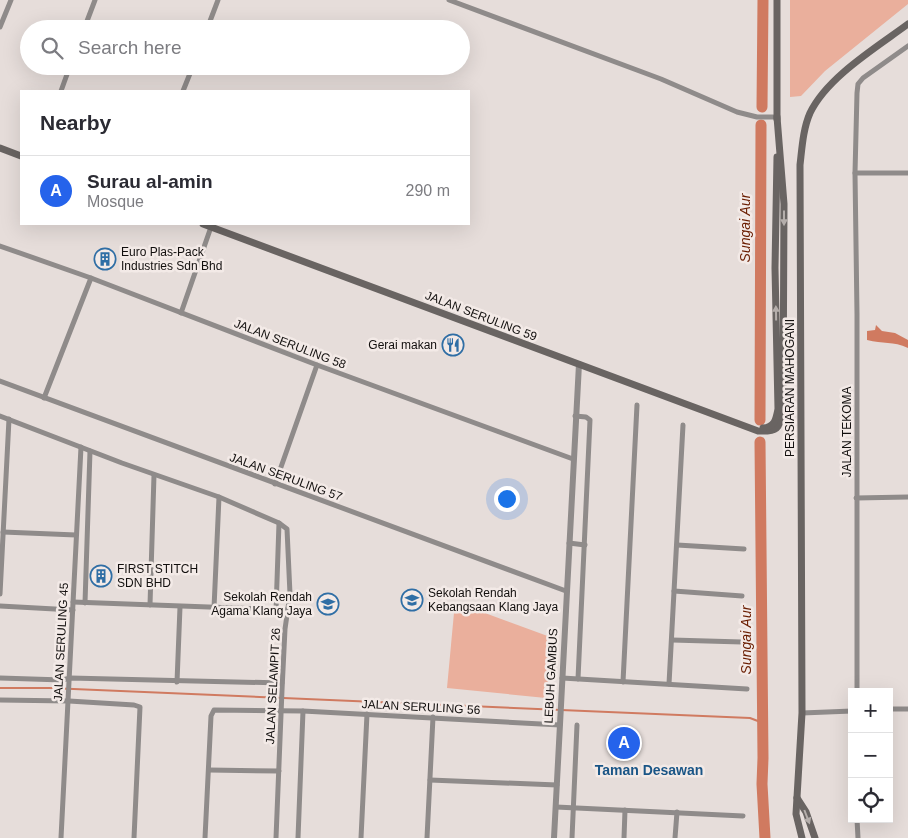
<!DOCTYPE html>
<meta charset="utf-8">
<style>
:root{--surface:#fff;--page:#f7f7f7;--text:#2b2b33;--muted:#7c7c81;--line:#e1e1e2;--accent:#2563eb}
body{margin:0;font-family:Helvetica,sans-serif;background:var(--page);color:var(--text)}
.controls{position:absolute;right:15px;bottom:15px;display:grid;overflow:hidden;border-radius:0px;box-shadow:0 5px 20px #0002}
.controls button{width:45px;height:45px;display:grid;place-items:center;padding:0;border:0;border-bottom:1px solid var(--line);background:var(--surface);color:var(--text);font:25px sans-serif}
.you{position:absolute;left:506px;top:498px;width:18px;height:18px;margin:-12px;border:4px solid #fff;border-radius:50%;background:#1a73e8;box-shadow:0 0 0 8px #1a73e833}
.badge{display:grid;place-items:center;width:32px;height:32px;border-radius:50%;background:var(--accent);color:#fff;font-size:16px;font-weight:700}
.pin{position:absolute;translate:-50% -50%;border:2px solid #fff;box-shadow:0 1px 5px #0006}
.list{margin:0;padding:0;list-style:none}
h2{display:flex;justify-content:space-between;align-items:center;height:65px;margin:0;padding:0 20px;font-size:21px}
h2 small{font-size:16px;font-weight:400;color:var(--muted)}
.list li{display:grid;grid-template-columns:32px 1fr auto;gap:15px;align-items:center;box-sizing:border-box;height:70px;padding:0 20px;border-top:1px solid var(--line)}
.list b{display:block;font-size:19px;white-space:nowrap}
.list p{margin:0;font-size:16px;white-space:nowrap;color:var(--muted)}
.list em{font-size:16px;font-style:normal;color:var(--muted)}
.icon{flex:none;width:28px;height:28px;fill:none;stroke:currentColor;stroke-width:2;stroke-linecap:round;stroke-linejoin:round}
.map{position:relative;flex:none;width:908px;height:838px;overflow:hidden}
.search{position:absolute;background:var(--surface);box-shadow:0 5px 20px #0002;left:20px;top:20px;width:450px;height:55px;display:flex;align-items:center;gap:12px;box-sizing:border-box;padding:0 18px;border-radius:28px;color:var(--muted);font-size:19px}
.panel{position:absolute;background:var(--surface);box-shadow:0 5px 20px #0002;left:20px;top:90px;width:450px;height:135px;border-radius:0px}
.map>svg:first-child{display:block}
.green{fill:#eaaf9c}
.water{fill:#d07a60}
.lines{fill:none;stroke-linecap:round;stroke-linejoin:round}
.stream{stroke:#d07a60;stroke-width:2}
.river{stroke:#d07a60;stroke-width:11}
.minor{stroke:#8f8b8a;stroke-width:5}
.tertiary{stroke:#8f8b8a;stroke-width:6}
.secondary{stroke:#696462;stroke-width:7}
.oneway{fill:#b5aeab}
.labels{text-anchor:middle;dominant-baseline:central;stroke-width:5;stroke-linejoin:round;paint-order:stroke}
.poi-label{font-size:12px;fill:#120f0e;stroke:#f3eae7;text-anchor:start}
.street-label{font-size:12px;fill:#120f0e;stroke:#f3eae7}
.water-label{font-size:14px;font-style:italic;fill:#6a1d01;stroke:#f3eae7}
.neighbourhood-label{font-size:14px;font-weight:bold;fill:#1a5586;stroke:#f3eae7}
</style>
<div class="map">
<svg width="908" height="838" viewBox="0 0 908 838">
<rect width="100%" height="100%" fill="#e6ddda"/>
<!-- green -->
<g class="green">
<path d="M 790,0 L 908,0 L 908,4 L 825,71 L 801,96 L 790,97 Z"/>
<path d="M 455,602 L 553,638 L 546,698 L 447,688 Z"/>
</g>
<!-- water -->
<path class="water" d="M 876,325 L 882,331 L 895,333 L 908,340 L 908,348 C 893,341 883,344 867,340 L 867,331 L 875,330 Z"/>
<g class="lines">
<!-- stream -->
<path class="stream" d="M 0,688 L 50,688 L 750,718 L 763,723"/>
<!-- river -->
<g class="river">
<path d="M 762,107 L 763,0"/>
<path d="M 760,420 L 761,125"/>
<path d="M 760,442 L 763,758 L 762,784 L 765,838"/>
</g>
<!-- minor -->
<g class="minor">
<path d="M 449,0 L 661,79 L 737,112 L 757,117 L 777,117"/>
<path d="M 0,27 L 11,0"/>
<path d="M 84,29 L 95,0"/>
<path d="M 207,29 L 218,0"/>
<path d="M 61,91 L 70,66"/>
<path d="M 183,91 L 193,66"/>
<path d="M 855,173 L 908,173"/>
<path d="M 0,246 L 91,278 L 317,365 L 573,459"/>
<path d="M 181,313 L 211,227"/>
<path d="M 0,381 L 566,591"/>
<path d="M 44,398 L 91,278"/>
<path d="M 0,416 L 122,463 L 219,497 L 279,523 L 287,529 L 290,594 L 285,629 L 282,690 L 276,838"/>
<path d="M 575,416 L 586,417 L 590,420 L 578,679"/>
<path d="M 275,484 L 317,365"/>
<path d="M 856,498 L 908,497"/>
<path d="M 3,532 L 76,535"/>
<path d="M 569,543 L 585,545"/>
<path d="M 677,545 L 744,549"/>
<path d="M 674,591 L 742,596"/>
<path d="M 0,594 L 9,419"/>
<path d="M 73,602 L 288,610"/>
<path d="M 85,603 L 90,451"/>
<path d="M 150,605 L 154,475"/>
<path d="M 0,606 L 73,610"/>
<path d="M 214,608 L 219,497"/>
<path d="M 276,610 L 279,523"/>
<path d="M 672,640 L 742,642"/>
<path d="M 0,678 L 63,680 L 70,678 L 282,683"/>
<path d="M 562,678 L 747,689"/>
<path d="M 177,682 L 180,607"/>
<path d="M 623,682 L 637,405"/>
<path d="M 669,684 L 683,425"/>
<path d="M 857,692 L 857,314 L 855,173 L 857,93 L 858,84 L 863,78 L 908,46"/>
<path d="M 0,700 L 69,701 L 134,705 L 140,707 L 134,838"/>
<path d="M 889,709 L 908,709"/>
<path d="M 802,713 L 852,711"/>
<path d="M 209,770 L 279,771"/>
<path d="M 430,780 L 557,785"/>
<path d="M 556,807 L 743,816"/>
<path d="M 857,819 L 858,838"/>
<path d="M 61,838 L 81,447"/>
<path d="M 205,838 L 211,716 L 214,710 L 303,711 L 560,725"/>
<path d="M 298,838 L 303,711"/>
<path d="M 361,838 L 367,714"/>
<path d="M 427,838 L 433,717"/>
<path d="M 572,838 L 577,725"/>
<path d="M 624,838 L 625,810"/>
<path d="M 675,838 L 677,812"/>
</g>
<!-- tertiary -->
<path class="tertiary" d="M 554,838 L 579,364"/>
<!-- secondary -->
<g class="secondary">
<path d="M 777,0 L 777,119"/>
<path d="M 0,148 L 21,156"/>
<path d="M 203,224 L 758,431 C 777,432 780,429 783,410 L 784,204 L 777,117"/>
<path d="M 763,428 C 775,427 776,419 778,409 L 775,268 L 777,157"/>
<path d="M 797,798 L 806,812 L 815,838"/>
<path d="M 802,838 L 796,814 L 802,713 L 800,165 C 802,148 803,129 810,113 C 827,77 877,47 908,24"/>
</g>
</g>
<!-- one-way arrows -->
<defs><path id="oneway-solid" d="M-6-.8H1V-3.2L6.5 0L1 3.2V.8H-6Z" transform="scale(1.25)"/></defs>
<g class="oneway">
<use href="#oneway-solid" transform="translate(784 218) rotate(90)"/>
<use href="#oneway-solid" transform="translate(776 313) rotate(-91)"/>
<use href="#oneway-solid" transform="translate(807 817) rotate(69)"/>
</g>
<!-- icons -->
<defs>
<g id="building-ring" transform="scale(1.125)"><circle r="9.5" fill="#f3eae7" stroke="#2f6ea5" stroke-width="1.5"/><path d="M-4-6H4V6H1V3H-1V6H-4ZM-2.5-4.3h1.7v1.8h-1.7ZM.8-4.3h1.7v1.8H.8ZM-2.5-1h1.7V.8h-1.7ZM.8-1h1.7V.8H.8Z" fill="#2f6ea5"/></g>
<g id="restaurant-ring" transform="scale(1.125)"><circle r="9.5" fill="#f3eae7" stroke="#2f6ea5" stroke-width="1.5"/><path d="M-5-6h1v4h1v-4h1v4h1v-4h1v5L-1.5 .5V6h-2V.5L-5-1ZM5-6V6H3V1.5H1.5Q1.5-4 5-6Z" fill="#2f6ea5"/></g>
<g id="school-ring" transform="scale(1.125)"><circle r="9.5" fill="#f3eae7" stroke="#2f6ea5" stroke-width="1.5"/><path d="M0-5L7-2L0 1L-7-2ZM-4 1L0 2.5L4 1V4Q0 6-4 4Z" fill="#2f6ea5"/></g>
</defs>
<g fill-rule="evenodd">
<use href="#building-ring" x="105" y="259"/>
<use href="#restaurant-ring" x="453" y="345"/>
<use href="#building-ring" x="101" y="576"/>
<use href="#school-ring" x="412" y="600"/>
<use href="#school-ring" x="328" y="604"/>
</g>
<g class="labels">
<!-- poi labels -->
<g class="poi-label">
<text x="121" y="252">Euro Plas-Pack<tspan x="121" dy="14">Industries Sdn Bhd</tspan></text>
<text x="437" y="345" text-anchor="end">Gerai makan</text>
<text x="117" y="569">FIRST STITCH<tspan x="117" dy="14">SDN BHD</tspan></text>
<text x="428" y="593">Sekolah Rendah<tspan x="428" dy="14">Kebangsaan Klang Jaya</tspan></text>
<text x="312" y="597" text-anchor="end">Sekolah Rendah<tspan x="312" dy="14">Agama Klang Jaya</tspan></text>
</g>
<!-- street labels -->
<g class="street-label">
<text transform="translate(481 316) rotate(21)">JALAN SERULING 59</text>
<text transform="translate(290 344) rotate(21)">JALAN SERULING 58</text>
<text transform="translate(790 388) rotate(-90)">PERSIARAN MAHOGANI</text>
<text transform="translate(847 432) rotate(-90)">JALAN TEKOMA</text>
<text transform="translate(286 477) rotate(20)">JALAN SERULING 57</text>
<text transform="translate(61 642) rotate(-87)">JALAN SERULING 45</text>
<text transform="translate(551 676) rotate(-87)">LEBUH GAMBUS</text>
<text transform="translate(273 686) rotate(-87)">JALAN SELAMPIT 26</text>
<text transform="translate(421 707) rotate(3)">JALAN SERULING 56</text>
</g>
<!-- water labels -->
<g class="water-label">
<text transform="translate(745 228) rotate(-90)">Sungai Aur</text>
<text transform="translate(746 640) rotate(-90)">Sungai Aur</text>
</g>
<!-- neighbourhood labels -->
<g class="neighbourhood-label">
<text x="649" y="770">Taman Desawan</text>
</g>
</g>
</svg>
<div class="controls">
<button>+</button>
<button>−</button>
<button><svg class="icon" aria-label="locate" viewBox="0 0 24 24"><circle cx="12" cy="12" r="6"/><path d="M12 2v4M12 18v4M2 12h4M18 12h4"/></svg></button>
</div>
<div class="you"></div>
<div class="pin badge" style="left:624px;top:743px">A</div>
<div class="search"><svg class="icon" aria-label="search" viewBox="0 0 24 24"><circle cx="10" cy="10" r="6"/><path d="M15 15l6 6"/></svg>Search here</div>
<section class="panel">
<h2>Nearby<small></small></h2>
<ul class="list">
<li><span class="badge">A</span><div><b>Surau al-amin</b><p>Mosque</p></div><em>290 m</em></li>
</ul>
</section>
</div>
